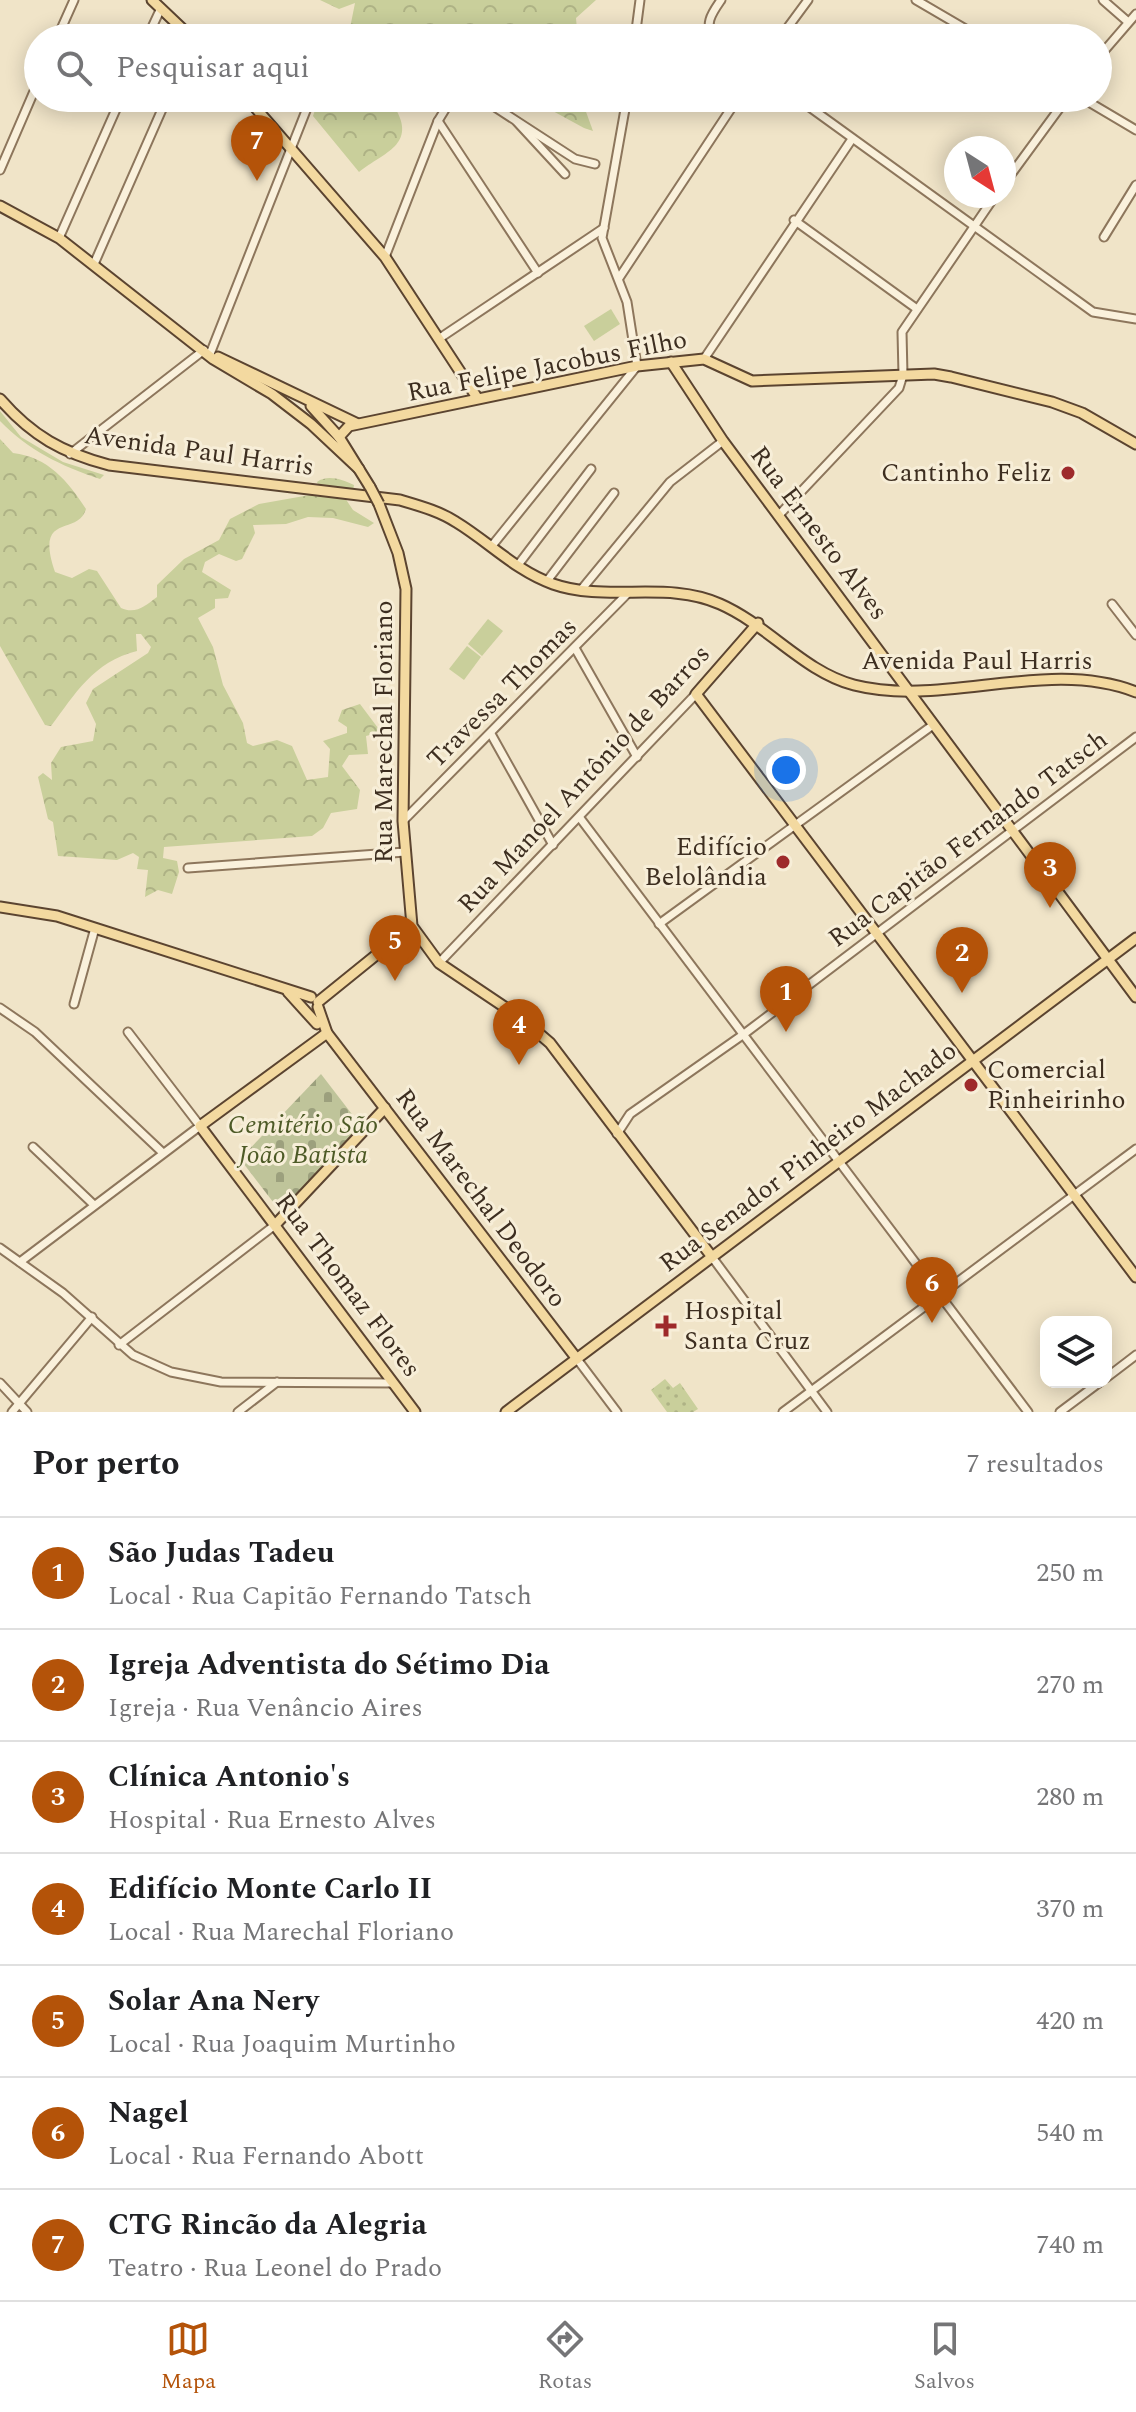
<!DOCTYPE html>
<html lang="pt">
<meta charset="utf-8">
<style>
:root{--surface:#fff;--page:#f2f2f2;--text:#202124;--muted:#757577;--line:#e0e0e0;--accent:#b45309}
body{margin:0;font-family:Spectral,serif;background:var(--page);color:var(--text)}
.controls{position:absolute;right:24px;bottom:24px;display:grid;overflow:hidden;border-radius:16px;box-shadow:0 4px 20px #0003}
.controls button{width:72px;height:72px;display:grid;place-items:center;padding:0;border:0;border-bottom:2px solid var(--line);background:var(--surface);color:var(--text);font:40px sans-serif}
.compass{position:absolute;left:944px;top:136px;width:72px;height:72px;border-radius:50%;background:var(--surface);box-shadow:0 4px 20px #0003;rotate:144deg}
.you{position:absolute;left:786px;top:770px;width:28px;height:28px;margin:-20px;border:6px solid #fff;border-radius:50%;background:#1a73e8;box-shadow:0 0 0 12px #1a73e833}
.badge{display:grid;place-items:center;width:52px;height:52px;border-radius:50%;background:var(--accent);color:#fff;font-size:26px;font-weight:700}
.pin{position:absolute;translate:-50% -66px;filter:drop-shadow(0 2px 4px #0008)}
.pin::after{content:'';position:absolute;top:42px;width:28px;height:24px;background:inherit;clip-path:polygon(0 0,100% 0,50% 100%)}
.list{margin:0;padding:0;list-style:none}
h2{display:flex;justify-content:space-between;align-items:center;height:104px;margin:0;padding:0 32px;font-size:34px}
h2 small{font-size:26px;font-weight:400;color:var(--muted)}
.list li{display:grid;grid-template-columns:52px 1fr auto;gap:24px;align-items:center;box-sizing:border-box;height:112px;padding:0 32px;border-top:2px solid var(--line)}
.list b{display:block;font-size:30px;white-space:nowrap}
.list p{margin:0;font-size:26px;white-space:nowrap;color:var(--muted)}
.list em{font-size:26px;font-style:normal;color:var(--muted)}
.icon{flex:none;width:44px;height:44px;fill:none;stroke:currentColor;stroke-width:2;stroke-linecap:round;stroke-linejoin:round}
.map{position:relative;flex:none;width:1136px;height:1412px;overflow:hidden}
.search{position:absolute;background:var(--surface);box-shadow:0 4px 20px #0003;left:24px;right:24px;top:24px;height:88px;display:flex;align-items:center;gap:20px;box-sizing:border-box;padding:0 28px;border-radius:44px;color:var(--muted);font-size:30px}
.sheet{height:888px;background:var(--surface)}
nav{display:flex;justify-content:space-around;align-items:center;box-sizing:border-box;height:112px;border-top:2px solid var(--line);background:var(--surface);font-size:22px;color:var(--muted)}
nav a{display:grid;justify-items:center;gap:4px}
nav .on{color:var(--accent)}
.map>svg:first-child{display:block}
.grass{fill:url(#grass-dots)}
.forest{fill:url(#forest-crowns)}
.cemetery{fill:url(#cemetery-stones)}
.garden{fill:#c9cf9b}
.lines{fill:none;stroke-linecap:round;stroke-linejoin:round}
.minor-casing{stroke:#8d765c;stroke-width:11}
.major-casing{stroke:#5b4430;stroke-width:13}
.minor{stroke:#faf1dc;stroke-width:7}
.major{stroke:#f3d9a0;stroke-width:9}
.major-bridge-casing{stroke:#5b4430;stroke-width:13;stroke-linecap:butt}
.major-bridge{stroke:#f3d9a0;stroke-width:9}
.poi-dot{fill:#9e2a2b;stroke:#f7eed8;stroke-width:3}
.labels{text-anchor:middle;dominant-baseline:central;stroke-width:6;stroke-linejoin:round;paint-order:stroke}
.street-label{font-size:26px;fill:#3d2e20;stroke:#f7eed8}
.poi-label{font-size:26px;fill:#3d2e20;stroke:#f7eed8;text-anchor:end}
.park-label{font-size:26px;font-style:italic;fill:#4d5a26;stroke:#f7eed8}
</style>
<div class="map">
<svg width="1136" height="1412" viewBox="0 0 1136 1412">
<defs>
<pattern id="grass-dots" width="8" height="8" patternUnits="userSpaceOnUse" patternTransform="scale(2)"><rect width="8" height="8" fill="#c9cf9b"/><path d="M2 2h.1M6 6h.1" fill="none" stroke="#aeb285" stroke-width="1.8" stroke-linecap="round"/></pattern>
<pattern id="forest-crowns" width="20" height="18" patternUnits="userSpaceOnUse" patternTransform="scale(2)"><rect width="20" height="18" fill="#c9cf9b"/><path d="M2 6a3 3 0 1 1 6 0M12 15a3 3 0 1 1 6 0" fill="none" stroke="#aeb285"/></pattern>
<pattern id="cemetery-stones" width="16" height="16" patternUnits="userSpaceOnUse" patternTransform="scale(2)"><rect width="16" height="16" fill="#bfc49a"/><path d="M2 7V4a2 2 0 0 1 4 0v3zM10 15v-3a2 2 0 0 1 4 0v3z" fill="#9ca07d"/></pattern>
</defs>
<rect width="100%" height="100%" fill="#f0e4c8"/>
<!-- grass -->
<path class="grass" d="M 665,1379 L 673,1388 L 680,1383 L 698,1409 L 693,1412 L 667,1412 L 651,1390 Z"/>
<!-- forest -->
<g class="forest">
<path d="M 320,0 L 596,0 L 576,18 L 577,30 L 584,38 L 348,38 L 355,3 L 339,9 Z"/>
<path d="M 319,98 L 397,98 L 394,106 C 418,145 384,152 359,172 L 313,116 Z"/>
<path d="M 529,98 L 581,98 L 593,131 L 584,128 Z"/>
<path d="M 0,411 L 21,437 L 63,462 L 104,475 L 100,479 C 61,466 28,450 0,421 Z"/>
<path d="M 0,439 L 13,453 C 48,457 68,481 86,509 C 78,537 34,511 55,572 L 72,578 L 89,569 L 97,571 L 121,608 C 136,615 146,605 157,597 L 157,585 L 184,559 L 219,540 L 230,519 L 259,504 L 321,493 L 317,482 C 328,474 343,480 354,485 L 353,491 L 343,495 L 353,510 L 374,523 L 368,527 L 333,518 L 308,517 L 286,524 L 253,525 L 255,533 L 242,559 L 236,561 L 219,554 L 205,562 L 202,572 L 231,590 L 228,598 L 215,599 L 215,608 L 198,618 L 213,647 L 223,685 L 243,723 L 247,743 L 253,746 L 277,740 L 292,746 L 307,780 L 328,777 L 330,749 L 323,741 L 347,733 L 347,727 L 338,721 L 342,710 L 360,704 L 381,732 L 366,736 L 368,754 L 349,755 L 342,766 L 360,790 L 357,809 L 331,813 L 323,828 L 312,836 L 164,847 L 163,858 L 177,861 L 179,872 L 172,894 L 158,890 L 145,897 L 148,870 L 137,869 L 139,857 L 133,853 L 117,860 L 58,856 L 53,822 L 48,819 L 38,777 L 43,773 L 52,780 L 51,763 L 61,747 L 93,741 L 96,724 L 86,703 L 93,689 L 148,653 L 151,647 L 141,634 L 136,634 L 137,651 C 93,662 75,694 51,726 L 45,725 L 0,646 Z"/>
</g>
<!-- cemetery -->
<path class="cemetery" d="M 321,1074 L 361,1126 L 280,1211 L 240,1159 Z"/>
<!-- garden -->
<g class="garden">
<path d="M 611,309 L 620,324 L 594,341 L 584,326 Z"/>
<path d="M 488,619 L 503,631 L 482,656 L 468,644 Z"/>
<path d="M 467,646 L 481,657 L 464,680 L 449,669 Z"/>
</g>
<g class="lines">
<!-- minor casing -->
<g class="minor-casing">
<g id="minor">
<path d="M 916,0 L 981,38"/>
<path d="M 1103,0 L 1127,21"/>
<path d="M 57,38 L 74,0"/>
<path d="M 147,38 L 161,8"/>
<path d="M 635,38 L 640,0"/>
<path d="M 715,38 C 703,25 712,13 721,0"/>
<path d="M 780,38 L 808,0"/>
<path d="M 1098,58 L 1136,14"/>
<path d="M 481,98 L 575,159 L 595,164"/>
<path d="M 797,98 L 1093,312 L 1136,319"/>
<path d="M 1082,98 L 1136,130"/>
<path d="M 438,121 L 538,273"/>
<path d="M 517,122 L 565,174"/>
<path d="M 0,170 L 38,82"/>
<path d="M 1004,184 L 1067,98"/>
<path d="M 794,220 L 917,309"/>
<path d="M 1104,237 L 1136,185"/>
<path d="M 59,238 L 121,98"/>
<path d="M 385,257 L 438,121 L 452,98"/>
<path d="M 94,264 L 167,98"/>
<path d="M 619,278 L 738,98"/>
<path d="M 440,338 L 604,228"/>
<path d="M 210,354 L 311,98"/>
<path d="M 704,359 L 852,139"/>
<path d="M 70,454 L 204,350"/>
<path d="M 779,515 L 899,388 L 903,375 L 902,332 L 995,196"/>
<path d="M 491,547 L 637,366 L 627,302 L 602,238 L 627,98"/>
<path d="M 518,565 L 591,469"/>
<path d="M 547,581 L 614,493"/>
<path d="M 581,590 L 670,482 L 723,441"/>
<path d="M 1112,604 L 1136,635"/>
<path d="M 575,648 L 637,757"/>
<path d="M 491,734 L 553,845"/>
<path d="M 580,818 L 1028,1412"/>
<path d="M 403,821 L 629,592"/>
<path d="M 188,868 L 405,852"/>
<path d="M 659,924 L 933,725"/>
<path d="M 439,963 L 696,694"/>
<path d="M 74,1004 L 95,928"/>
<path d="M 0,1008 L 35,1032 L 163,1153"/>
<path d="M 617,1134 L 630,1114 L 744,1034 L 1136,737"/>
<path d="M 33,1147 L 93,1204"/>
<path d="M 0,1248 L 63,1293 L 133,1355 L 171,1372 L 221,1382 L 393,1383"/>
<path d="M 712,1257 L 827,1412"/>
<path d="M 20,1262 L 200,1126 L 128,1032"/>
<path d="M 119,1345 L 275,1225"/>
<path d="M 577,1359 L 617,1412"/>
<path d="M 1106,1378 L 1136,1355"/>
<path d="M 0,1383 L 27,1412"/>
<path d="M 12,1412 L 92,1317"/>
<path d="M 238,1412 L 277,1382"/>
<path d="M 783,1412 L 1136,1149"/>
<path d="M 1060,1412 L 1100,1382"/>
</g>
</g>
<!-- major casing -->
<g class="major-casing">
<g id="major">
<path d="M 152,0 L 192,38"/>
<path d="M 247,98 L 385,257 L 476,396"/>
<path d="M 0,206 L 59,238 L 213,359 L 272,394 L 311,424 L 359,469"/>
<path d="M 218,357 L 356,423"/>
<path d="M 671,362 L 723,441 L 1136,997"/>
<path d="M 0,399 C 32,436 63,453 109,465 L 400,500 C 420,506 439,511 456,522 C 489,542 516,571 553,584 C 607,603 667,580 720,604 C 768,625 804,672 854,685 C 944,708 1047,657 1136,692"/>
<path d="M 311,406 L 339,437 L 370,487"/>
<path d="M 339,437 L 349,426 L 637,366 L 704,359 L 752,381 L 934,374 L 951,377 L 1052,402 L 1082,413 L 1136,444"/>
<path d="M 379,504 L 398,553 L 406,589 L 403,821 L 412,926 L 439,963 L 521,1018 L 550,1043 L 712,1257"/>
<path d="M 758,623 L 696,694 L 1136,1277"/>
<path d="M 0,907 L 57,916 L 311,997"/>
<path d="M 288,992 L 317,1024"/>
<path d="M 318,1002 L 412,926"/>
<path d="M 318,1007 L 327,1033 L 577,1359"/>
<path d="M 327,1033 L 200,1126 L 415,1412"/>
<path d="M 275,1225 L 385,1108"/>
<path d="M 506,1412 L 1136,938"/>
</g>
</g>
<!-- minor -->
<use href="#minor" class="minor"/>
<!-- major -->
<use href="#major" class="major"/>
<!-- major-bridge casing -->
<g class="major-bridge-casing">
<path id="major-bridge" d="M 370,487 L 379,504"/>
</g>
<!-- major-bridge -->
<use href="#major-bridge" class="major-bridge"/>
</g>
<!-- markers -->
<g class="poi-dot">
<circle cx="1068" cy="473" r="8"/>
<circle cx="783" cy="862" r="8"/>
<circle cx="971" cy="1085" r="8"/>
<path d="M662 1314h8v8h8v8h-8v8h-8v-8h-8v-8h8z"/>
</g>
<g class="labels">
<!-- street labels -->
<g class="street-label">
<text transform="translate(547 366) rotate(-11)">Rua Felipe Jacobus Filho</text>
<text transform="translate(199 451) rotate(8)">Avenida Paul Harris</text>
<text transform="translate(819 533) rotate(53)">Rua Ernesto Alves</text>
<text x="977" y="661">Avenida Paul Harris</text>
<text transform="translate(502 693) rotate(-45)">Travessa Thomas</text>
<text transform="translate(384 732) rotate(-90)">Rua Marechal Floriano</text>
<text transform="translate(584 779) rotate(-47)">Rua Manoel Antônio de Barros</text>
<text transform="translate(968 839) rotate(-37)">Rua Capitão Fernando Tatsch</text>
<text transform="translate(808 1157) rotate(-37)">Rua Senador Pinheiro Machado</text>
<text transform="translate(481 1198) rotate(53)">Rua Marechal Deodoro</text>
<text transform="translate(348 1285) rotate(53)">Rua Thomaz Flores</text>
</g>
<!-- poi labels -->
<g class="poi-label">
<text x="1052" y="473">Cantinho Feliz</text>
<text x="767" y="847">Edifício<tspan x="767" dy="30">Belolândia</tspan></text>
<text x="987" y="1070" text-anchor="start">Comercial<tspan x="987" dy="30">Pinheirinho</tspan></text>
<text x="684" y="1311" text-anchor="start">Hospital<tspan x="684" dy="30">Santa Cruz</tspan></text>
</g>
<!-- park labels -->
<g class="park-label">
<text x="303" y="1125">Cemitério São<tspan x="303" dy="30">João Batista</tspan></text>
</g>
</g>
</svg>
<div class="controls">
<button><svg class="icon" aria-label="layers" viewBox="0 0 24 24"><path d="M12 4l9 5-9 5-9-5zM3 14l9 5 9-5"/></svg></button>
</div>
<svg class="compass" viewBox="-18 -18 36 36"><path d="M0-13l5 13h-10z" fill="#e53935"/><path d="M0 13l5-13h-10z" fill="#757577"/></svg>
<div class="you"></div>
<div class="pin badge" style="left:786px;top:1032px">1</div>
<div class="pin badge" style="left:962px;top:993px">2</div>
<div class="pin badge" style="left:1050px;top:908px">3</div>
<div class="pin badge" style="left:519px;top:1065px">4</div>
<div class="pin badge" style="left:395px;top:981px">5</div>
<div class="pin badge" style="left:932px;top:1323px">6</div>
<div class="pin badge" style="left:257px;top:181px">7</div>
<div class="search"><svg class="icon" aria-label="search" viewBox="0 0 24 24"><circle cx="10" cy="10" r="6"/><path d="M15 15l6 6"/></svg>Pesquisar aqui</div>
</div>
<section class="sheet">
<h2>Por perto<small>7 resultados</small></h2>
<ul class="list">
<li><span class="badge">1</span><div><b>São Judas Tadeu</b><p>Local · Rua Capitão Fernando Tatsch</p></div><em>250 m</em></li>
<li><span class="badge">2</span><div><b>Igreja Adventista do Sétimo Dia</b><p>Igreja · Rua Venâncio Aires</p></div><em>270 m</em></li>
<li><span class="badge">3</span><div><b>Clínica Antonio's</b><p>Hospital · Rua Ernesto Alves</p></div><em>280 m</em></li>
<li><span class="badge">4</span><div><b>Edifício Monte Carlo II</b><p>Local · Rua Marechal Floriano</p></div><em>370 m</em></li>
<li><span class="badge">5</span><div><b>Solar Ana Nery</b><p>Local · Rua Joaquim Murtinho</p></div><em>420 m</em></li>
<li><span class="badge">6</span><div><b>Nagel</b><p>Local · Rua Fernando Abott</p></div><em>540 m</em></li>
<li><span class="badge">7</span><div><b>CTG Rincão da Alegria</b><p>Teatro · Rua Leonel do Prado</p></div><em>740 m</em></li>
</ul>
</section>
<nav>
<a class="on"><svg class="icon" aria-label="map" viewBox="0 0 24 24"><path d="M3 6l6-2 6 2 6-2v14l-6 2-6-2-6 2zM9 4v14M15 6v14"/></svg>Mapa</a>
<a><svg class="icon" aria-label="directions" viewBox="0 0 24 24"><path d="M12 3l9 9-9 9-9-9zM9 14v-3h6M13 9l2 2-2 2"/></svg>Rotas</a>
<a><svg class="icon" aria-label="saved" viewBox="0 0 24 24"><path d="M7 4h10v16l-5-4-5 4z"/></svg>Salvos</a>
</nav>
